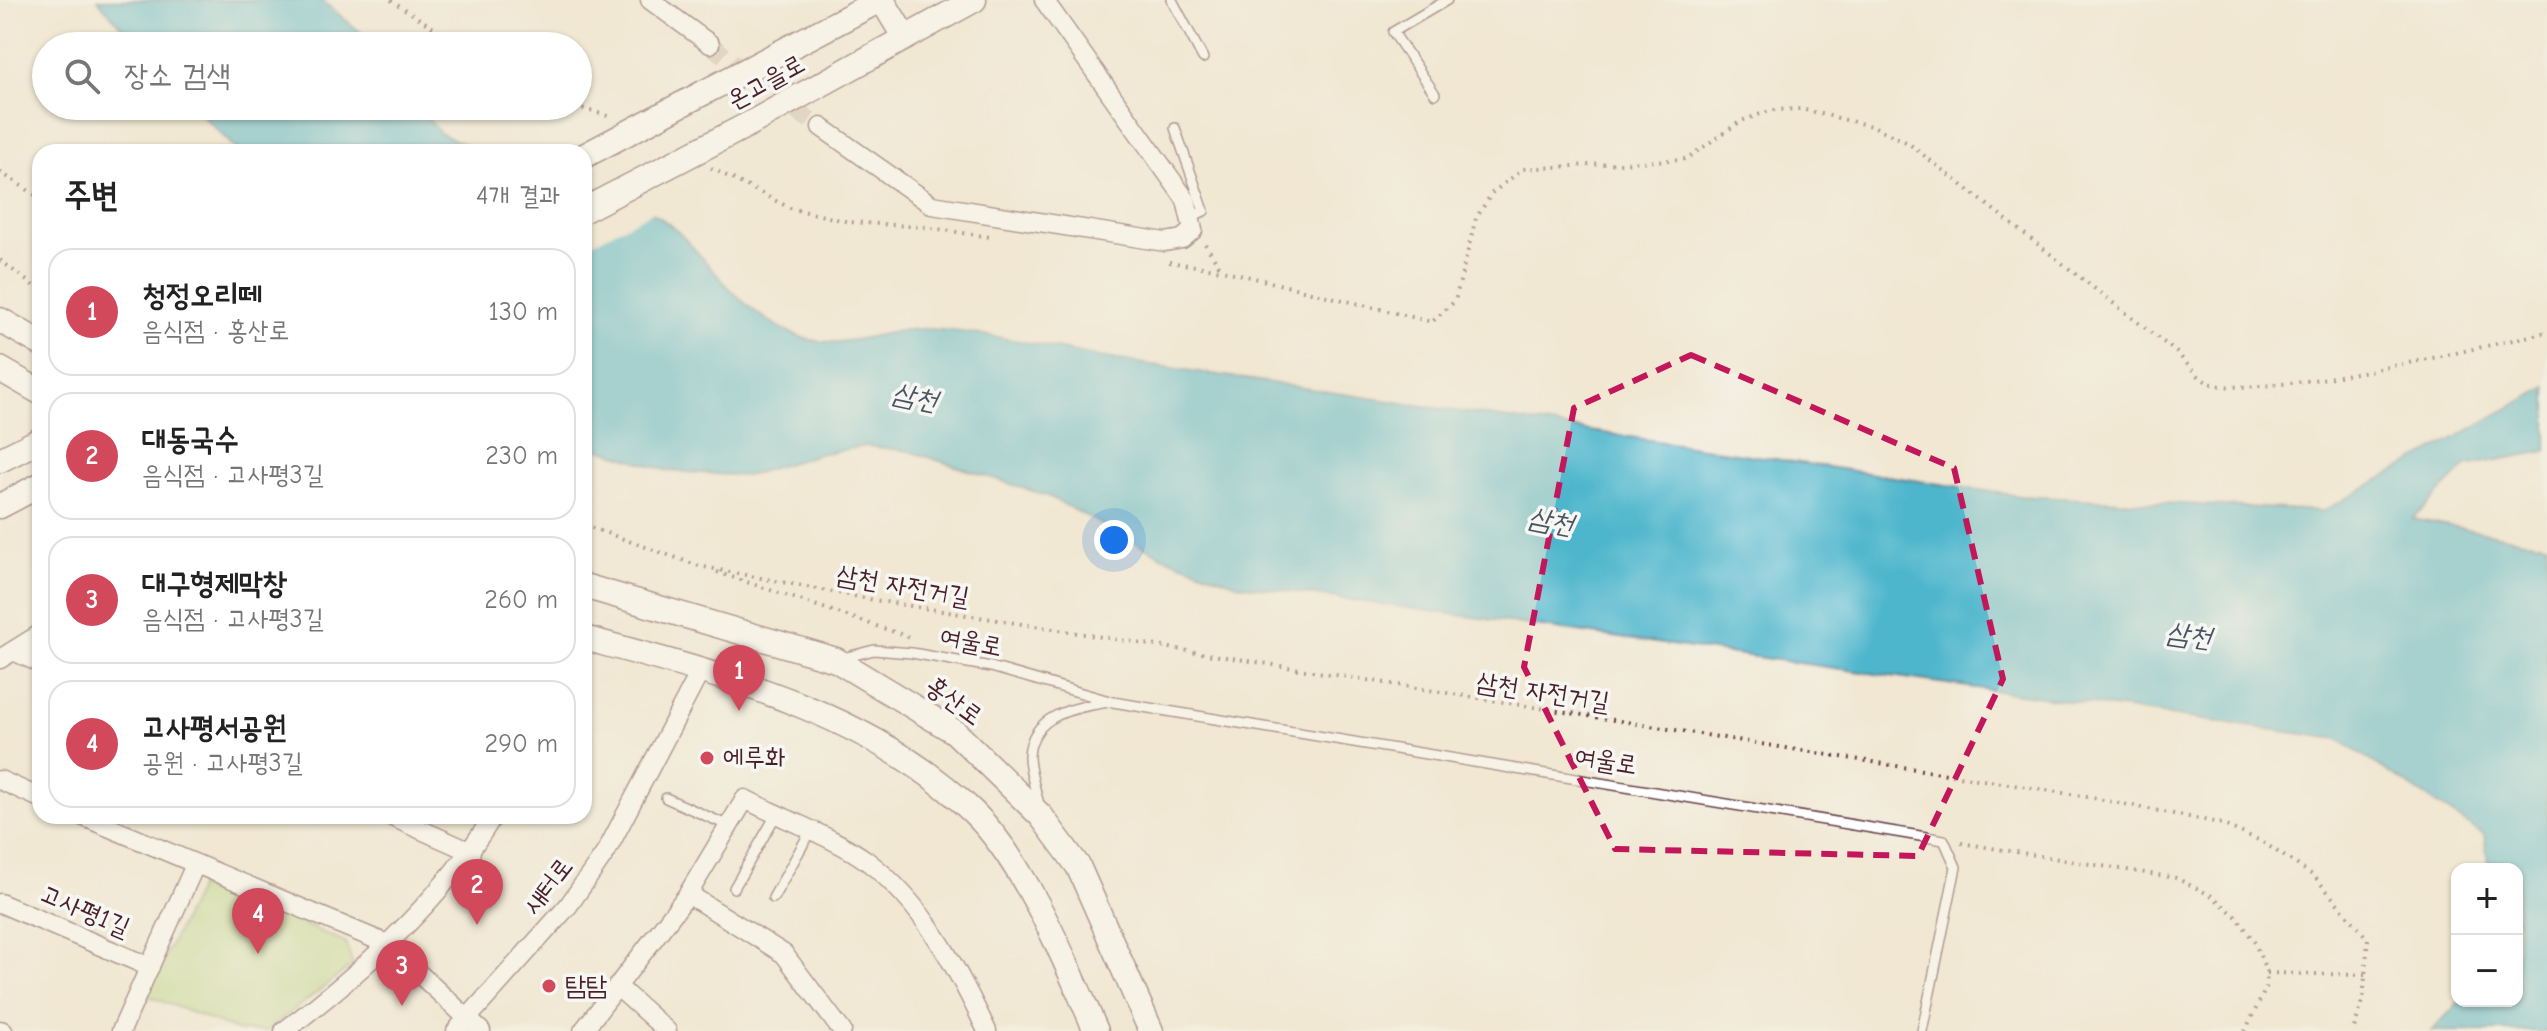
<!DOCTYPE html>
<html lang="ko">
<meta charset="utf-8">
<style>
:root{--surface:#fff;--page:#f6f6f6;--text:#222;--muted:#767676;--line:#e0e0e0;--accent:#d1495b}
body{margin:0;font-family:"Comic Neue","Poor Story",sans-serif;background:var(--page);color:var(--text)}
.controls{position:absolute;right:24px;bottom:24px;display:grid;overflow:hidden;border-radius:16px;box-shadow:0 2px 6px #0004}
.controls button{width:72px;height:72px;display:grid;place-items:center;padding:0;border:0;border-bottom:2px solid var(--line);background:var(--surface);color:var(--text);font:40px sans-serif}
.you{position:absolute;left:1114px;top:540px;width:28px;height:28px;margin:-20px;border:6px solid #fff;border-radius:50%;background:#1a73e8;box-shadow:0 0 0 12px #1a73e833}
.badge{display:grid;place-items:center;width:52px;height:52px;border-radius:50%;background:var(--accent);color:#fff;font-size:26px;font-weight:700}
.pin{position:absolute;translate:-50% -66px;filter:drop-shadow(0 2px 4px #0008)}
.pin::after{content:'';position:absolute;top:42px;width:28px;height:24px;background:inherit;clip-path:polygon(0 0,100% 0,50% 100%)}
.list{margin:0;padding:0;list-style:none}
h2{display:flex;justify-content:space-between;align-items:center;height:104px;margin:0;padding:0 32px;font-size:34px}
h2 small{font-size:26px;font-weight:400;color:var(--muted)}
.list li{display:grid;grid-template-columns:52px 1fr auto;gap:24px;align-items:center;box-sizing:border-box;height:128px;margin:0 16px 16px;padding:0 16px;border:2px solid var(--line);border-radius:24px}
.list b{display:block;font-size:30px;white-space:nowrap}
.list p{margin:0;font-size:26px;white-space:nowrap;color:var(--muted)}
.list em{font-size:26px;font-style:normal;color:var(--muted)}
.icon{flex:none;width:44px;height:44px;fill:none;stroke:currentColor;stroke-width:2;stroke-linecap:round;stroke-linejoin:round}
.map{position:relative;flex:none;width:2547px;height:1031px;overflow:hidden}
.search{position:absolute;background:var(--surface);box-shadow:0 2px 6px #0004;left:32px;top:32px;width:560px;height:88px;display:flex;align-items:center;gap:20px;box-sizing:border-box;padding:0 28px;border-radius:44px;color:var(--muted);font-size:30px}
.panel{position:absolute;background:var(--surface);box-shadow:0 2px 6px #0004;left:32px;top:144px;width:560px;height:680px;border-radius:24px}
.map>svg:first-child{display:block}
.green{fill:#b3d47d;stroke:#7e7a54;stroke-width:2}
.water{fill:#4eb6cc;stroke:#4c6a7c;stroke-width:2}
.pier{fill:#f1e7d2}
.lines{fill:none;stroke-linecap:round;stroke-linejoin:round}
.minor-tunnel{stroke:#d0bfb1;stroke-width:18;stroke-dasharray:18 9;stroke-linecap:butt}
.service-casing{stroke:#633d44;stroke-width:12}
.minor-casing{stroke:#633d44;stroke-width:21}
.tertiary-casing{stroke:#633d44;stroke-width:27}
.path{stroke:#633d44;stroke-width:4;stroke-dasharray:2 6;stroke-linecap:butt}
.service{stroke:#fff;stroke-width:9}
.minor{stroke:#fff;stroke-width:18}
.tertiary{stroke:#fff;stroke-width:24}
.tertiary-bridge-casing{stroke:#633d44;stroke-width:27;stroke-linecap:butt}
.tertiary-bridge{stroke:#fff;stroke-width:24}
.marked{fill:none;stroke:#c2185b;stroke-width:6;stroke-dasharray:16 10;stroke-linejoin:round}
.poi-dot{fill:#d1495b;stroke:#f6f6f2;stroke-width:3}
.labels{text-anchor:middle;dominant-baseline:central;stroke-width:7;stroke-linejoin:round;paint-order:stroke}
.street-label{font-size:26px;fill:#4a1f2b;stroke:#f6f6f2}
.poi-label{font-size:26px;fill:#4a1f2b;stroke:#f6f6f2;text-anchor:start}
.water-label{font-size:28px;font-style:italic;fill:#4b5463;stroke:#f6f6f2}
</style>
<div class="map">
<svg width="2547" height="1031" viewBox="0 0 2547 1031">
<rect width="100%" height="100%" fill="#f6f6f2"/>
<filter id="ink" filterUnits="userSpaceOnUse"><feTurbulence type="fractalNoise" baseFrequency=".0125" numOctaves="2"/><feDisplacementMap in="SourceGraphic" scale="16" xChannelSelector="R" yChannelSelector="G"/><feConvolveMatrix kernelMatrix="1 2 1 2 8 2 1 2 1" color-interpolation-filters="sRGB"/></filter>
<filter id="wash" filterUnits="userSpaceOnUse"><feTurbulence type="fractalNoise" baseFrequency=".006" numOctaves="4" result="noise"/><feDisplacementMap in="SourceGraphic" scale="32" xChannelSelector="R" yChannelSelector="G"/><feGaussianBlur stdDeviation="1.8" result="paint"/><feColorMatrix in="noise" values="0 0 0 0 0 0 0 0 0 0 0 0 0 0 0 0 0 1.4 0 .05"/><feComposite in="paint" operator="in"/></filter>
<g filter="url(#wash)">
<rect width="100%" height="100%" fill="#f1e7d2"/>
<!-- green -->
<path class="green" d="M 202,881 L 345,942 L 353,965 L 266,1031 L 239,1031 L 146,995 Z"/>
<!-- water -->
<g class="water">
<path d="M 98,0 L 321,0 L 378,46 L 138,46 Z"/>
<path d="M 193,106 L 418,106 L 440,133 L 481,152 L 239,152 Z"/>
<path d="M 584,182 C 616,196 655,208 680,234 C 720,274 738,309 793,334 C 842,356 882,326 931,329 C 990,333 1048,347 1106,358 L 2020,496 L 2323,511 L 2547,387 L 2547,451 L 2467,466 L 2413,519 L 2547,544 L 2547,1031 L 2432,1031 L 2460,1001 L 2517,1001 L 2517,869 L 2489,869 L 2484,835 L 2338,739 L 1237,584 L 1162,556 L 1048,496 L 909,451 L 867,446 L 819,454 L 746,476 L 668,471 L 584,444 Z"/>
</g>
<!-- pier -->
<path class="pier" d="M 584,178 L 601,183 L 656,210 L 584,247 Z"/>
</g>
<g filter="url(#ink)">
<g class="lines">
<!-- minor-tunnel -->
<path class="minor-tunnel" d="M 710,44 L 772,95 L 821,127"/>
<!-- service casing -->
<g class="service-casing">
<g id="service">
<path d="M 1172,0 L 1203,58"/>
<path d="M 1435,94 L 1393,32 L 1447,0"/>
<path d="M 1175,128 L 1204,211 L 1191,217"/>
<path d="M 843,658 L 874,650 L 912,653 L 991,667 L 1113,702 L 1944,840 L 1956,867 L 1922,1031"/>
<path d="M 666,798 L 729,826"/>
<path d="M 1039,805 C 1036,790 1029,771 1029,756 C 1031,714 1076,707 1109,702"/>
<path d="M 734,888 L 776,815"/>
<path d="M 773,898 L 810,832"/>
</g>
</g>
<!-- minor casing -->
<g class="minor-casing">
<g id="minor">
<path d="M 650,0 L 710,44"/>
<path d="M 821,127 L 932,205 L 1165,242 L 1182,239 L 1193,230 L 1186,200 L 1044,0"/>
<path d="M 13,651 L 40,663"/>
<path d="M 0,659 L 40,634"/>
<path d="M 0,780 L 40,798"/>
<path d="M 82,816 L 387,944 L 481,1031"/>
<path d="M 390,816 L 471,852"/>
<path d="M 688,894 L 784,954 L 842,1031"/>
<path d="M 0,903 L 150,967"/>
<path d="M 619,988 L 667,1031"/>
<path d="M 0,1030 L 3,1031"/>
<path d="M 121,1031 L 195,865"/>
<path d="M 284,1031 C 363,972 441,900 493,816"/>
<path d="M 456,1031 L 568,906 L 606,852 L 701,670"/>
<path d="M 583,1031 L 688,894 L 745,799 C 779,817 838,839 867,861 C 924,904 957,968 987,1031"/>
</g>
</g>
<!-- tertiary casing -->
<g class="tertiary-casing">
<g id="tertiary">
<path d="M 882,0 L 905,38"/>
<path d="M 703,93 L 880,0"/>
<path d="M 753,122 L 974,0"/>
<path d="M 0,320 L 40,343"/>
<path d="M 0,369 L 40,392"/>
<path d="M 0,460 L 40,440"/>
<path d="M 0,506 L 40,485"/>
<path d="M 584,586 L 836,660 L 955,732 L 1041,816 L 1078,866 L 1151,1031"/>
<path d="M 584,638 C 720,675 871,712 974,813 C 1026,864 1067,965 1096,1031"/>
</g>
</g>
<!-- path -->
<g class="path">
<path d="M 391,0 L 461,46"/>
<path d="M 575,106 L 611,117"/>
<path d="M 711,168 L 790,208 L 849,222 L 924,227 L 990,237"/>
<path d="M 0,172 L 40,198"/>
<path d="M 1205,244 L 1222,270"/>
<path d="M 0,260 L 40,291"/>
<path d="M 1169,262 L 1222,270 L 1432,322 L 1455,301 L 1476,218 L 1492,193 L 1523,169 L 1686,159 L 1741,121 L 1772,110 L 1801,109 L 1875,127 L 1908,143 L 2176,352 C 2185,361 2196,376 2207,382 C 2249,404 2491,345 2547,332"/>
<path d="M 584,525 L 699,566 L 874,600 L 2088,797 L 2219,823 L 2261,841 L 2314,876 L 2368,939 L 2363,1001 L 2353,1031"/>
<path d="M 717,572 L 909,637"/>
<path d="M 1961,843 L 2176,878 L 2212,896 L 2238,918 L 2255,943 L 2267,973 L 2266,988 L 2245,1031"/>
<path d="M 2267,973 L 2365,975"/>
</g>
<!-- service -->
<use href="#service" class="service"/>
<!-- minor -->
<use href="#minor" class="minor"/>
<!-- tertiary -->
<use href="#tertiary" class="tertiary"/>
<!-- tertiary-bridge casing -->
<g class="tertiary-bridge-casing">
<g id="tertiary-bridge">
<path d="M 584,156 L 703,93"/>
<path d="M 584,210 L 753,122"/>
</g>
</g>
<!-- tertiary-bridge -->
<use href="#tertiary-bridge" class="tertiary-bridge"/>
</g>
</g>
<!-- marked area -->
<path d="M0 0H2547V1031H0ZM 1691,355 L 1954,468 L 2003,679 L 1918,856 L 1615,849 L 1524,667 L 1574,408 Z" fill="#f1e7d2" fill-opacity=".55" fill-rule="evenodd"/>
<path class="marked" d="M 1691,355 L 1954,468 L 2003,679 L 1918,856 L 1615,849 L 1524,667 L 1574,408 Z"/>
<!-- markers -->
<g class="poi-dot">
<circle cx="707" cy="758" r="8"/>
<circle cx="549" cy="986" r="8"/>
</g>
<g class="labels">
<!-- street labels -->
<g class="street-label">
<text transform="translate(766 82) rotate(-29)">온고을로</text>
<text transform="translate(903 586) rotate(10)">삼천 자전거길</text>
<text transform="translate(971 642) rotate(11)">여울로</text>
<text transform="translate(1543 692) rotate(9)">삼천 자전거길</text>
<text transform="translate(954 701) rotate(36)">홍산로</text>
<text transform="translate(1606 761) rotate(9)">여울로</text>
<text transform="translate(548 886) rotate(-52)">새터로</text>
<text transform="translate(85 911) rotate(23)">고사평1길</text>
</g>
<!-- poi labels -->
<g class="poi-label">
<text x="723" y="758">에루화</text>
<text x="565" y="986">탐탐</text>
</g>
<!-- water labels -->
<g class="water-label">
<text transform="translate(915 397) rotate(12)">삼천</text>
<text transform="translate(1551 521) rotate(11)">삼천</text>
<text transform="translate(2189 635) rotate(8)">삼천</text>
</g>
</g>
</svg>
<div class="controls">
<button>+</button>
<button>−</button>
</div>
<div class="you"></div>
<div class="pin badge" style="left:739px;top:711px">1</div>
<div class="pin badge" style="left:477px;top:925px">2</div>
<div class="pin badge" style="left:402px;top:1006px">3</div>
<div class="pin badge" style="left:258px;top:954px">4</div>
<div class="search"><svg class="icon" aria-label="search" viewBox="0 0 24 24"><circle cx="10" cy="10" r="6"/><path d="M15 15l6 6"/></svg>장소 검색</div>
<section class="panel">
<h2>주변<small>4개 결과</small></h2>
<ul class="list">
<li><span class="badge">1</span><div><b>청정오리떼</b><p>음식점 · 홍산로</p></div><em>130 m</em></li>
<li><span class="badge">2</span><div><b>대동국수</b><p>음식점 · 고사평3길</p></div><em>230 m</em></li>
<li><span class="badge">3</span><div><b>대구형제막창</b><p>음식점 · 고사평3길</p></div><em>260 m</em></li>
<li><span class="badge">4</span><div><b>고사평서공원</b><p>공원 · 고사평3길</p></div><em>290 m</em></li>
</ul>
</section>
</div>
